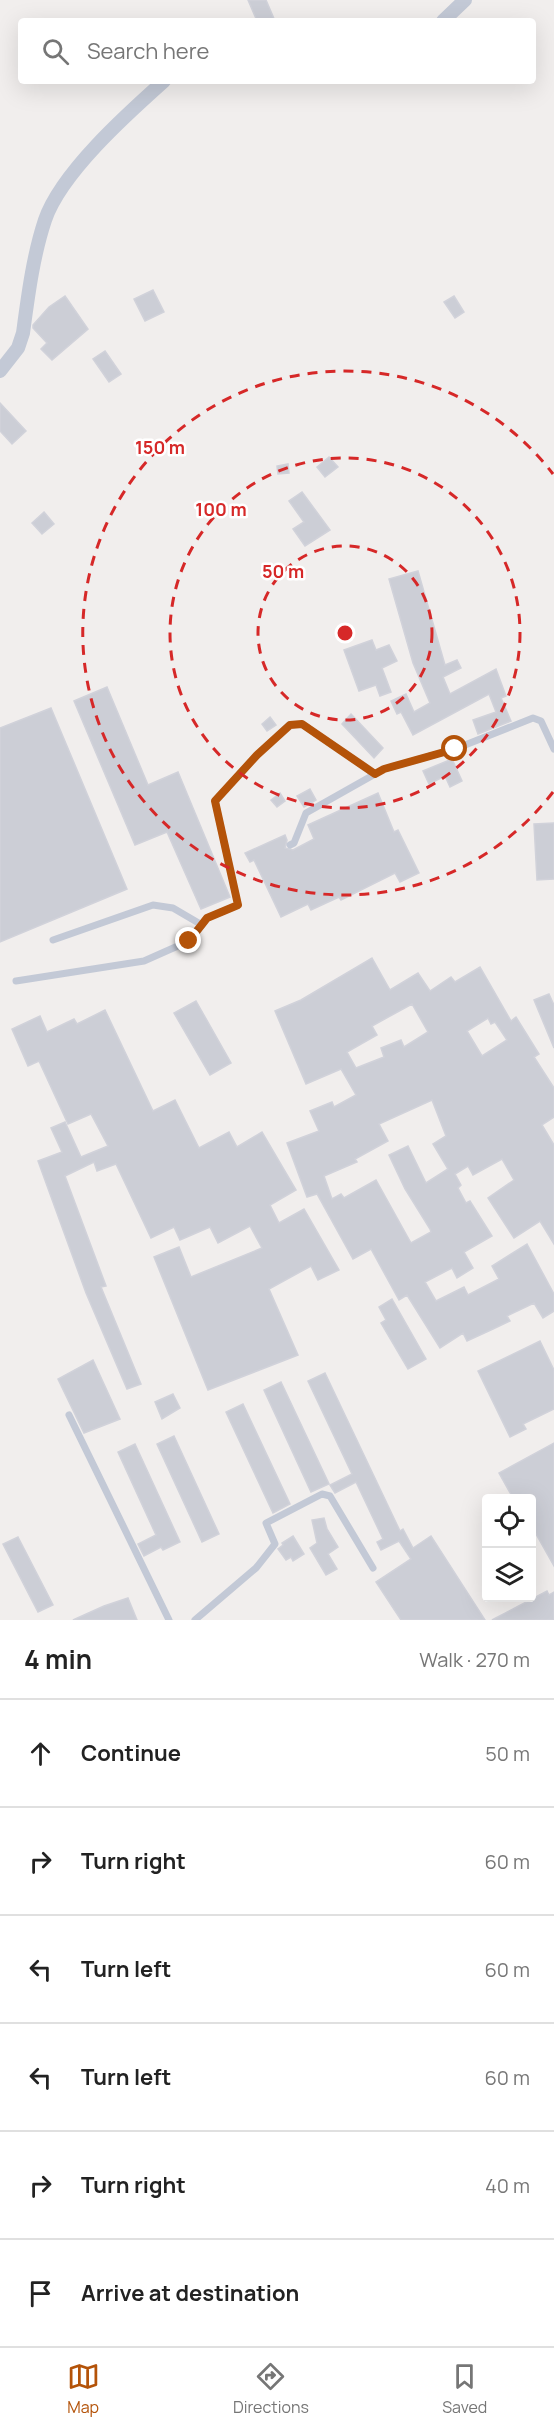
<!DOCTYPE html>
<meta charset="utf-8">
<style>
:root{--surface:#fff;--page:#f2f2f2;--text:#222;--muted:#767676;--line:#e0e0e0;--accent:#b45309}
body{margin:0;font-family:Manrope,sans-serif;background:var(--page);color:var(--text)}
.controls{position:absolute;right:18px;bottom:18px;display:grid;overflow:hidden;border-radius:6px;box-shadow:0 6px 24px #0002}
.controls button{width:54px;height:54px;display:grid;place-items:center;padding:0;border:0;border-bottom:2px solid var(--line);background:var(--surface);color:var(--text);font:30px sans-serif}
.stop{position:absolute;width:18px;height:18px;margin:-14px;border:4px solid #b45309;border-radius:50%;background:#fff}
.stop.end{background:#b45309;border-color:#fff;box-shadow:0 2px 6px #0008}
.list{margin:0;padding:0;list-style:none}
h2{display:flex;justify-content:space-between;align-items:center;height:78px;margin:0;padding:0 24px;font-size:26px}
h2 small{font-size:20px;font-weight:400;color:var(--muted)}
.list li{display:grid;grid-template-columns:39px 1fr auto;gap:18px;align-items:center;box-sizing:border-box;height:108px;padding:0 24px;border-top:2px solid var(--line)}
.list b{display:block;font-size:22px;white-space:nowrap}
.list em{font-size:20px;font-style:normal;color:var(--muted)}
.icon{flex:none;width:33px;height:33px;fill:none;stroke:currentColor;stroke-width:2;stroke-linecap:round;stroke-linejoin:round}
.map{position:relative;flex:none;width:554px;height:1620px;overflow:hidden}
.search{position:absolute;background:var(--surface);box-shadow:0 6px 24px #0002;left:18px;right:18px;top:18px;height:66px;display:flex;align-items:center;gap:15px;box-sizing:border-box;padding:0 21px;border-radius:6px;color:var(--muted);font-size:22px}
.sheet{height:726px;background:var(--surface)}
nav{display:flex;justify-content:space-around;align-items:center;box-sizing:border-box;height:84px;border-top:2px solid var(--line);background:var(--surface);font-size:16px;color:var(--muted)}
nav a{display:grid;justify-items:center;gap:3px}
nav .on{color:var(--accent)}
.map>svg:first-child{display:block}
.building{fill:#ccced6;stroke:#d1d2da;stroke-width:1.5;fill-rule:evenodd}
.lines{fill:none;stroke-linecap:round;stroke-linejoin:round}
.lane{stroke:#c3c9d6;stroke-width:7}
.street{stroke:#c3c9d6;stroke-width:14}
.route{stroke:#b45309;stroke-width:8}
.ring{fill:none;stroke:#d62828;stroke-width:3;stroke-dasharray:10 8}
.centre{fill:#d62828;stroke:#fff;stroke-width:3}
.ring-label{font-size:18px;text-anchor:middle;font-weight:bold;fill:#d62828;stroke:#fff;stroke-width:5;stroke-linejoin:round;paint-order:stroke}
</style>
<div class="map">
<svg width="554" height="1620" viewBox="0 0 554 1620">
<rect width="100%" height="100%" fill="#f1eeed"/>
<!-- building -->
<g class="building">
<path d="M 248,0 L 266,0 L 275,21 L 257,21 Z"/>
<path d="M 153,290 L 164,312 L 145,321 L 134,299 Z"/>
<path d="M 65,296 L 88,329 L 52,360 L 41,349 L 47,343 L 33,328 L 33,325 L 49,307 Z"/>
<path d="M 454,296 L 464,312 L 455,318 L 444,302 Z"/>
<path d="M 105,351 L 121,374 L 109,382 L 93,359 Z"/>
<path d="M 0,403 L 26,431 L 12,444 L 0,431 Z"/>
<path d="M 329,457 L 338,467 L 325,477 L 317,467 Z"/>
<path d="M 288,464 L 289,473 L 278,474 L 277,466 Z"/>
<path d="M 302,492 L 330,530 L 305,546 L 293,529 L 304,522 L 289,501 Z"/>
<path d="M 44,512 L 54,524 L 42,534 L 32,523 Z"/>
<path d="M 418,571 L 445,665 L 457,660 L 461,668 L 443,677 L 450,694 L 496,669 L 506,696 L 501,698 L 511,721 L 478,734 L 473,720 L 496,712 L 489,694 L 413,735 L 401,712 L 397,714 L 391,701 L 406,694 L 414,712 L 430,703 L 413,663 L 389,579 Z"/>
<path d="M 372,640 L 376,650 L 389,645 L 397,661 L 382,668 L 391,692 L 380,696 L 376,685 L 359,691 L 344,650 Z"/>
<path d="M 107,687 L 148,785 L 178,772 L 230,897 L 201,909 L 167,832 L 135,845 L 74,701 Z"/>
<path d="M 51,708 L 127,889 L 0,942 L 0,728 Z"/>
<path d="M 351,714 L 383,748 L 374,758 L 342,724 Z"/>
<path d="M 270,717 L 276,725 L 267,731 L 262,724 Z"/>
<path d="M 452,759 L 462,781 L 450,787 L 445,776 L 429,784 L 423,771 Z"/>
<path d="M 310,789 L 316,800 L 304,807 L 297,796 Z"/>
<path d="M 280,793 L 285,801 L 277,807 L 271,800 Z"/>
<path d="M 378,793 L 394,832 L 398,830 L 419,873 L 400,882 L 395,873 L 341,900 L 339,897 L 311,910 L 308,904 L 281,917 L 254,860 L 250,862 L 245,853 L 285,835 L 287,840 L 285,848 L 293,850 L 314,839 L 308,825 Z"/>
<path d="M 554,823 L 554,879 L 537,880 L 534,824 Z"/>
<path d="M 372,958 L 390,990 L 418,973 L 430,991 L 451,977 L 455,982 L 480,967 L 511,1021 L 516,1017 L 539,1054 L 534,1057 L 554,1088 L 554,1117 L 542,1125 L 554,1145 L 554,1244 L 540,1221 L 514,1238 L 488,1198 L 514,1180 L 502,1159 L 473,1175 L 468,1166 L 455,1174 L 461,1185 L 458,1188 L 466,1203 L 470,1201 L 492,1236 L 464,1252 L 473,1268 L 457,1278 L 452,1268 L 425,1282 L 436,1301 L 464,1287 L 468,1295 L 499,1279 L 492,1266 L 527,1244 L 554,1294 L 554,1311 L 543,1318 L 534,1303 L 507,1316 L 510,1321 L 493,1329 L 467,1341 L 463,1333 L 440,1348 L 407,1295 L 399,1300 L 371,1249 L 353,1259 L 317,1194 L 307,1197 L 287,1143 L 319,1131 L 310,1111 L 332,1102 L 334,1107 L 356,1095 L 341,1069 L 306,1084 L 275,1011 L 301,1000 ZM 412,1004 L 428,1032 L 404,1047 L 401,1040 L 381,1048 L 384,1057 L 356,1068 L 347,1052 L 377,1035 L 372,1026 ZM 488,1018 L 491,1024 L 495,1022 L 507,1040 L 482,1056 L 467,1031 ZM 432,1100 L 446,1136 L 433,1144 L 448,1169 L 426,1183 L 408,1146 L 389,1155 L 405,1189 L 430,1229 L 431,1232 L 411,1243 L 376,1180 L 344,1198 L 341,1194 L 332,1199 L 324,1176 L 357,1162 L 355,1159 L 388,1141 L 379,1124 Z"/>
<path d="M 549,994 L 554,1005 L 554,1048 L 534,1000 Z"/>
<path d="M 196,1001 L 231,1063 L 210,1075 L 174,1013 Z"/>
<path d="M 105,1010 L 153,1111 L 175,1100 L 199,1148 L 229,1132 L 237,1147 L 262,1132 L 296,1190 L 270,1205 L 279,1223 L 304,1209 L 339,1270 L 318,1280 L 311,1266 L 269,1289 L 298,1355 L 208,1390 L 154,1257 L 179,1247 L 191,1277 L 262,1248 L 250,1226 L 218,1243 L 210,1227 L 180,1240 L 174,1227 L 151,1238 L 116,1164 L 97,1171 L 94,1162 L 65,1176 L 106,1286 L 101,1287 L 141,1384 L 127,1389 L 86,1293 L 38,1161 L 62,1152 L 51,1128 L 65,1122 L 81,1157 L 108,1146 L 91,1114 L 68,1124 L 39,1061 L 28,1066 L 12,1029 L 40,1016 L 47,1032 L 74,1019 L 77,1024 Z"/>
<path d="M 392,1299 L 426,1359 L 408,1369 L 381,1323 L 386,1320 L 379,1307 Z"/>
<path d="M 540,1341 L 554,1370 L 554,1409 L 523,1424 L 526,1429 L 510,1437 L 478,1371 Z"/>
<path d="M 93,1360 L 120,1419 L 84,1433 L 58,1379 Z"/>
<path d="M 325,1373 L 400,1531 L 403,1529 L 413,1548 L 431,1536 L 485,1620 L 401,1620 L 376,1582 L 411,1559 L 399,1541 L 381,1550 L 377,1542 L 383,1539 L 356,1482 L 335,1493 L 330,1485 L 352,1474 L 308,1381 Z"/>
<path d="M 281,1382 L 329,1484 L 311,1492 L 264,1390 Z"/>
<path d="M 173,1394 L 180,1408 L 162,1419 L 155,1402 Z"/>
<path d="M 243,1404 L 290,1504 L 273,1513 L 226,1412 Z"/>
<path d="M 174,1436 L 219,1534 L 202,1542 L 157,1444 Z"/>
<path d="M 554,1443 L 554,1566 L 531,1525 L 531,1498 L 513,1498 L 499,1473 Z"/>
<path d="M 135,1444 L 180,1542 L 163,1550 L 161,1547 L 144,1556 L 138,1544 L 156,1535 L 118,1452 Z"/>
<path d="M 324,1518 L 327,1529 L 338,1547 L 328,1554 L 337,1569 L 326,1575 L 310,1548 L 317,1543 L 312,1520 Z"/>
<path d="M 293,1536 L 304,1554 L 293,1561 L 291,1557 L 286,1560 L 278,1549 L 283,1545 L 282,1543 Z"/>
<path d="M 18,1537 L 53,1605 L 38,1612 L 3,1544 Z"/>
<path d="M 547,1591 L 549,1595 L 554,1592 L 554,1620 L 492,1620 Z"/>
<path d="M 128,1598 L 137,1620 L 73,1620 L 104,1606 Z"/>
</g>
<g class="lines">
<!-- lane -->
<g class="lane">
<path d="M 290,845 L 294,843 L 306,813 L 384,769 L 455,749 L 533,718 L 541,721 L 554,749"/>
<path d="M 53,940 L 153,905 L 173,908 L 202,925"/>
<path d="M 16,981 L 144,961 L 189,941 L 207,918 L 238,905 L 215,801 L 257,755 L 289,725 L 302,724 L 375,774"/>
<path d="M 69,1415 L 169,1620"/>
<path d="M 195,1620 L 256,1568 L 275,1544 L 266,1523 L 322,1494 L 330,1496 L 373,1568"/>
</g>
<!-- street -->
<g class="street">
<path d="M 443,21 L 465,0"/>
<path d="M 0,371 L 18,348 L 23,333 C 28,296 33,256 45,220 C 61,173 127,114 164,81"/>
</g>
</g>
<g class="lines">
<!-- route -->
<path class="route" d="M 189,941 L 207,918 L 238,905 L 215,801 L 257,755 L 290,725 L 302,724 L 375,774 L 384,769 L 455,749"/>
</g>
<!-- distance rings -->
<g class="ring">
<circle cx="345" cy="633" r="87"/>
<circle cx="345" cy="633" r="175"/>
<path d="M553 792A262 262 0 1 1 553 474"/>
</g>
<circle cx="345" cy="633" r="9" class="centre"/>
<g class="ring-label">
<text x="160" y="454">150 m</text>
<text x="221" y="516">100 m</text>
<text x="283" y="578">50 m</text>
</g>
</svg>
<div class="controls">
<button><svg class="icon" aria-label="locate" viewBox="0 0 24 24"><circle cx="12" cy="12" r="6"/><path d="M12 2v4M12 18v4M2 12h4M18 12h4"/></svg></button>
<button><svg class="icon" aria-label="layers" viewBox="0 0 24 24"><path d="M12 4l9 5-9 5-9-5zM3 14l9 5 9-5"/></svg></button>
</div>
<div class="stop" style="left:455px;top:749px"></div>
<div class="stop end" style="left:189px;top:941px"></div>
<div class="search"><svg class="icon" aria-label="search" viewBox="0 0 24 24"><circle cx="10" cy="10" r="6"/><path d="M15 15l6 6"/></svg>Search here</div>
</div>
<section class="sheet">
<h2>4 min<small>Walk · 270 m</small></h2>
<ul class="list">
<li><svg class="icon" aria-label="ahead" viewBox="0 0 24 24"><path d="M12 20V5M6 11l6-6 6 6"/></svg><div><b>Continue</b></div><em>50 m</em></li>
<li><svg class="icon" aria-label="right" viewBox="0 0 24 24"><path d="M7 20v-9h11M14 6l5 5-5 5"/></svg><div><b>Turn right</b></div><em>60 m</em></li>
<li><svg class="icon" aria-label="left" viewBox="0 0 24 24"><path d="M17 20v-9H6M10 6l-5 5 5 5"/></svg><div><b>Turn left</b></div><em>60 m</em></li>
<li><svg class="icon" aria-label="left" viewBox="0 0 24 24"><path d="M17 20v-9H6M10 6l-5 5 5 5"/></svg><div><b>Turn left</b></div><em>60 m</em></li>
<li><svg class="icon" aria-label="right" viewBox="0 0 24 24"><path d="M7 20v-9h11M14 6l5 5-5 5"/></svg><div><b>Turn right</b></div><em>40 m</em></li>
<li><svg class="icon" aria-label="arrive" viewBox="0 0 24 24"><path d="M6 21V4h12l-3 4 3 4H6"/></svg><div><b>Arrive at destination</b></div></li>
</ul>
</section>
<nav>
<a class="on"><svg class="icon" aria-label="map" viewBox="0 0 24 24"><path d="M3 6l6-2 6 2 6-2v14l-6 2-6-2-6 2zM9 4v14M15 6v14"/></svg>Map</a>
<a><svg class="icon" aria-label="directions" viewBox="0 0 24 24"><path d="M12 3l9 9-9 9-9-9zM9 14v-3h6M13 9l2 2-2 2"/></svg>Directions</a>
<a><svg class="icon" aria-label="saved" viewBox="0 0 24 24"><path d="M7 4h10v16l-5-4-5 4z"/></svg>Saved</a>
</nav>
